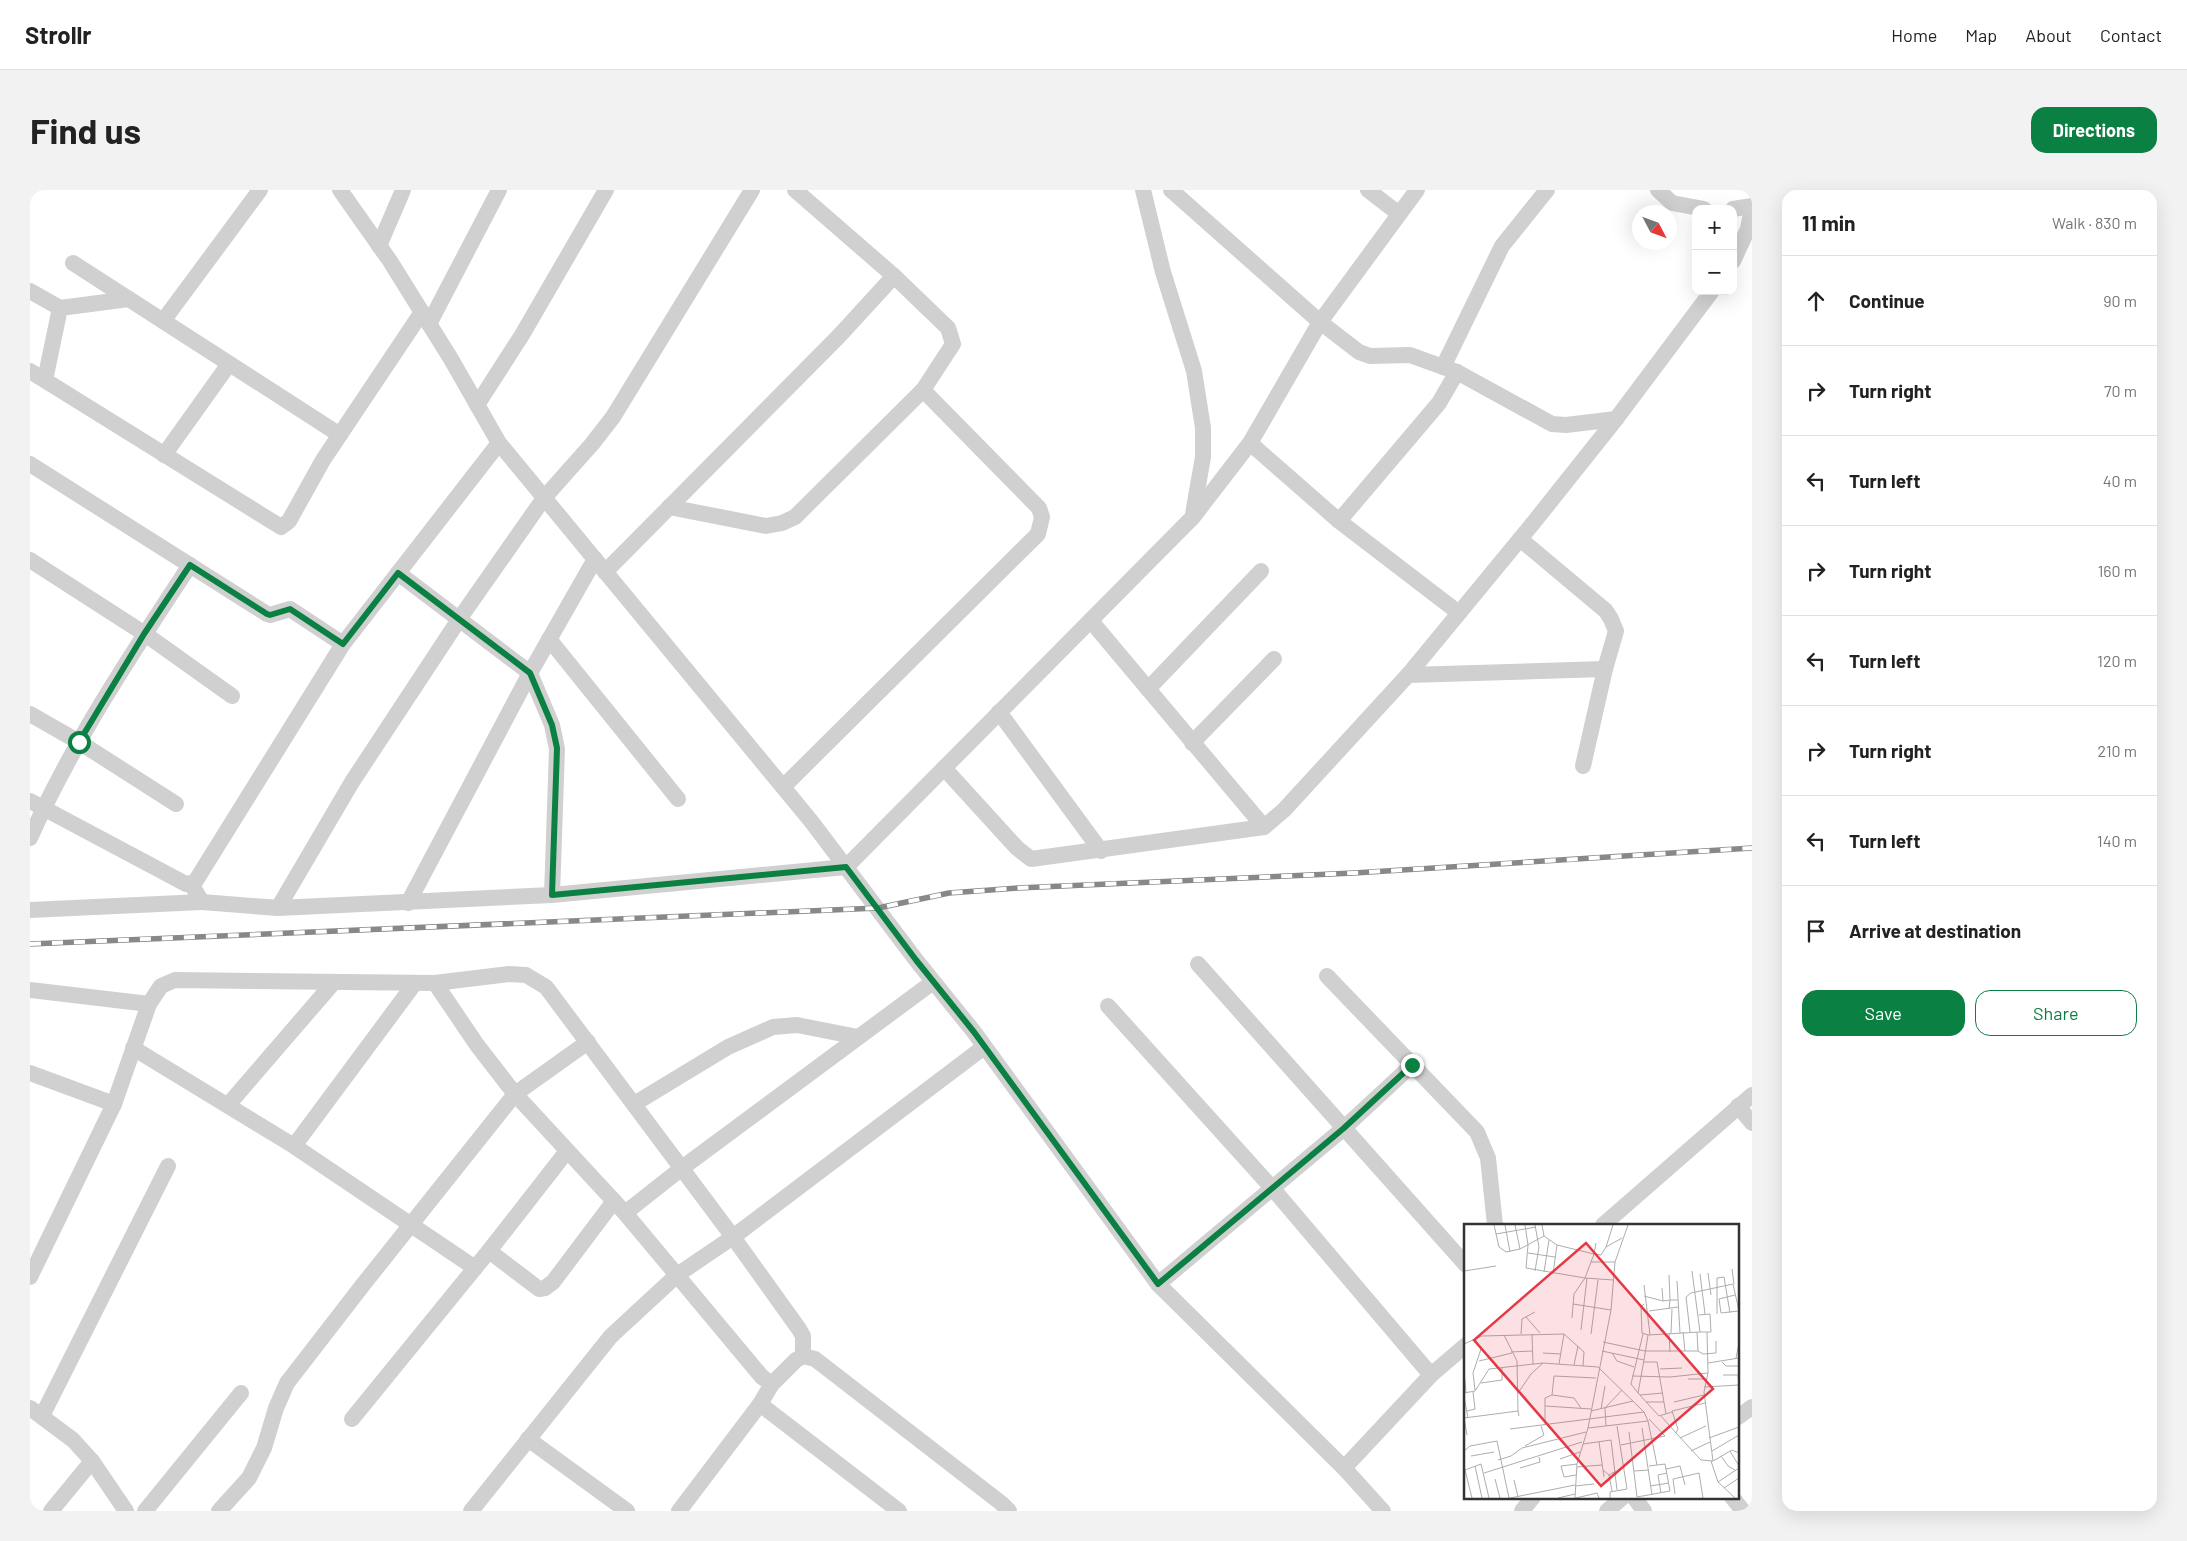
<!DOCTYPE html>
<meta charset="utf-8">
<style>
:root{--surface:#fff;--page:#f2f2f2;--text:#222;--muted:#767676;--line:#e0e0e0;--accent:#0b8043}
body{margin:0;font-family:Barlow,sans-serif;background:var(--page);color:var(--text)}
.controls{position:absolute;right:15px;top:15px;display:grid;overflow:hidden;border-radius:10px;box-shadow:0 5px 20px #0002}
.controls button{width:45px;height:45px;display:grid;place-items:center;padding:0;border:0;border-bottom:1px solid var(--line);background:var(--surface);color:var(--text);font:25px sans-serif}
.compass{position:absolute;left:1602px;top:15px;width:45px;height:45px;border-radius:50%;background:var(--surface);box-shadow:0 5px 20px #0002;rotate:131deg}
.stop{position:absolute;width:15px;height:15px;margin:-11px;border:4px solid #0b8043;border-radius:50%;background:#fff}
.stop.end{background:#0b8043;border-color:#fff;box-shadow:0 1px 5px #0008}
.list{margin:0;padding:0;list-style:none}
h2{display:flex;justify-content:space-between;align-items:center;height:65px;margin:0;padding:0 20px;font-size:21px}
h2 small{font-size:16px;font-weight:400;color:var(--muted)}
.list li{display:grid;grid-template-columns:32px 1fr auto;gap:15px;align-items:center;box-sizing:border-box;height:90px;padding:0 20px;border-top:1px solid var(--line)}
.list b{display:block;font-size:19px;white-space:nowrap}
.list em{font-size:16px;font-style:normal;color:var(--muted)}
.actions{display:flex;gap:10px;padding:15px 20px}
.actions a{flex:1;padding:11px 0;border:1px solid var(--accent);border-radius:15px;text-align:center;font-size:18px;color:var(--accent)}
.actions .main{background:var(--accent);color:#fff}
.icon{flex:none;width:28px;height:28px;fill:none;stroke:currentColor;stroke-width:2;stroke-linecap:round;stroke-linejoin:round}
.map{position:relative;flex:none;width:1722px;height:1321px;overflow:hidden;border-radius:15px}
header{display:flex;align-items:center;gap:30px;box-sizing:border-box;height:70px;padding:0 25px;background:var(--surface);border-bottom:1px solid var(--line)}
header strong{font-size:24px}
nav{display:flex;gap:28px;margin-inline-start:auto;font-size:18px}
.intro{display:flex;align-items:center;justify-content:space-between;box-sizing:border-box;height:120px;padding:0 30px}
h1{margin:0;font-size:35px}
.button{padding:12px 22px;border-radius:15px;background:var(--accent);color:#fff;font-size:18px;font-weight:700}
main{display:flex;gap:30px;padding:0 30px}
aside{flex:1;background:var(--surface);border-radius:15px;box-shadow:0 5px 20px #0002}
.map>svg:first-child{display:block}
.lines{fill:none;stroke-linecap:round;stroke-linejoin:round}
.minor{stroke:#d0d0d0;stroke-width:16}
.rail-casing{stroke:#888;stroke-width:5.5}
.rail{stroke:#fff;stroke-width:4;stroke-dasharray:11;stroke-linecap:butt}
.route{stroke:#0b8043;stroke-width:6}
.inset-road{fill:none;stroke:#adadad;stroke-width:1}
.view{fill:#e63946;fill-opacity:0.15;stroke:#e63946;stroke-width:2.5}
.inset-edge{fill:none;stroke:#333;stroke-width:2.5}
</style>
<header>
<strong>Strollr</strong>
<nav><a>Home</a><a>Map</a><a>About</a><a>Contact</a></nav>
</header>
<div class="intro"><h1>Find us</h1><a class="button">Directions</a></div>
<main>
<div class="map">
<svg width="1722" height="1321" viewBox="0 0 1722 1321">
<rect width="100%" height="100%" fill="#fff"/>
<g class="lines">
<!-- minor -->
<g class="minor">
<path d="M 310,0 L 360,71 L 421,169 L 469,253 L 781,631 L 886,770 L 944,842 L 1128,1094 L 1314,1278 L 1353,1321"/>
<path d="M 1113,0 L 1133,82 L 1164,181 L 1173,238 L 1173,267 L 1163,324"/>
<path d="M 1141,0 L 1290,132 L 1329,162 L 1340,166 L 1380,165 L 1427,182 L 1522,234 L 1536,235 L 1586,229"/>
<path d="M 1338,0 L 1369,24"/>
<path d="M 1628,0 L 1642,13 L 1674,19"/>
<path d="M 1703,19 L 1722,16"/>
<path d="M 349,56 L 373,0"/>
<path d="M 1703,71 L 1718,39 L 1722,17"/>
<path d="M 43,73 L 310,245"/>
<path d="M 0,101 L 30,118"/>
<path d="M 133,131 L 230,0"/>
<path d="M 399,134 L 469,0"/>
<path d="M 1413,177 L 1472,56 L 1517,0"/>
<path d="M 0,181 L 251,337 L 259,331 L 293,270 L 392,122"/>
<path d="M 15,190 L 30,118 L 99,109"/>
<path d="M 447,215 L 492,145 L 576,0"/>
<path d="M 1220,253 L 1309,331 L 1429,423"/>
<path d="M 134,265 L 199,174"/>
<path d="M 0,274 L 237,424 L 240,425 L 260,419 L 313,454"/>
<path d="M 639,317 L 736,336 L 752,333 L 765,327 L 893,200"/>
<path d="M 1309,331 L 1409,213 L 1427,182"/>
<path d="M 1490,349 L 1576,421 L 1581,429 L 1586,441 L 1575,479 L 1553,576"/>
<path d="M 0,370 L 115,444 L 202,506"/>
<path d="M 575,382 L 809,146 L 864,86"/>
<path d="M 368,383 L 500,483 L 522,535 L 527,559 L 522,705"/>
<path d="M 1061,431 L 1234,637"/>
<path d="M 519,449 L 648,609"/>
<path d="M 1378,485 L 1575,479"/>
<path d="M 1118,499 L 1231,381"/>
<path d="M 969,522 L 1071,661"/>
<path d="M 0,524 L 49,552 L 146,614"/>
<path d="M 1162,553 L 1244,469"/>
<path d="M 914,578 L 987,658 L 1001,669 L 1234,637 L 1254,620 L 1378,485 L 1504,332 L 1586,229 L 1682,101"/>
<path d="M 753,597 L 1008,344 L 1012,327 L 1009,318 L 893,200 L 923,154 L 918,138 L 864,86 L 765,0"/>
<path d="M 0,611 L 156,694 L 165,692 L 313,454 L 469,253"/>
<path d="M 0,648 C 43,552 102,463 160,375"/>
<path d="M 161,694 L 172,712 L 248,718 L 522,705 L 816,677 L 1163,327 L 1220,253 L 1290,132 L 1387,0"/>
<path d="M 378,713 L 500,483 L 565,369"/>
<path d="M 248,718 L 322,592 L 430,428 L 514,308 L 562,254 L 583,227 L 722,0"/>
<path d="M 0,720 L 172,712"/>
<path d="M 1168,774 L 1436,1075"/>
<path d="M 1297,786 L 1447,942 L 1458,968 L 1465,1035"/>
<path d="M 405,793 L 479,784 L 496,785 L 516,797 L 703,1047 L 769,1139 L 773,1146 L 773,1166"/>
<path d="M 0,800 L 119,814"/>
<path d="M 1078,816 L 1243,999 L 1401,1185"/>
<path d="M 103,858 L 264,956 L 445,1078 L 459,1061 L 509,1099 L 515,1098 L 523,1092 L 584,1011"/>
<path d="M 0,883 L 84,914 L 0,1087"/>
<path d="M 84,914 L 119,814 L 131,796 L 145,790 L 405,793 L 447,855 L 485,904 L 595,1023"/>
<path d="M 604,914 L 698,857 L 743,837 L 767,835 L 828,847"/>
<path d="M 198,915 L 304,792"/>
<path d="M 1708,916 L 1722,933"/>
<path d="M 264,956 L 385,793"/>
<path d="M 1573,1035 L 1722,905"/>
<path d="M 459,1061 L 537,961"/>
<path d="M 1128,1094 L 1314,938 L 1382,875"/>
<path d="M 742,1194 L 766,1170 L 773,1166 L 785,1169 L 971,1313 L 979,1321"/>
<path d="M 730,1214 L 869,1321"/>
<path d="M 0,1218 L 43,1250 L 62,1271 L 96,1321"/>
<path d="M 12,1226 L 138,976"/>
<path d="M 1708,1227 L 1722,1217"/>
<path d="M 322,1229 L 445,1078"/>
<path d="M 498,1249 L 597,1321"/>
<path d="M 1314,1278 L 1401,1185 L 1436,1155"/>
<path d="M 1604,1307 L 1614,1321"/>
<path d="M 1702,1307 L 1713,1321"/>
<path d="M 21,1321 L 62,1271"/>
<path d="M 115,1321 L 211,1203"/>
<path d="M 189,1321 L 219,1288 L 234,1258 L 246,1218 L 257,1193 L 332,1096 L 485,904 L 558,852"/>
<path d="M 441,1321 L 581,1146 L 647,1085 L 703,1047 L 954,857"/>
<path d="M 649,1321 L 730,1214 L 742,1194 L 732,1187 L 595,1023 L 652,978 L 903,792"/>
<path d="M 1492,1321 L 1503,1307"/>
<path d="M 1577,1321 L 1593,1307"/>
</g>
<!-- rail casing -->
<g class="rail-casing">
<path id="rail" d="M 0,754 L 848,718 L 919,703 L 988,698 L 1324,683 L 1722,658"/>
</g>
<!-- rail -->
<use href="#rail" class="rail"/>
</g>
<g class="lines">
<!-- route -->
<path class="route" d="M 49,552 L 114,444 L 160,375 L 237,424 L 240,425 L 260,419 L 313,454 L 368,383 L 500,483 L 522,535 L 527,558 L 522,705 L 816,677 L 886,770 L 944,842 L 1128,1094 L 1314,938 L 1382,875"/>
</g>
<!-- overview -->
<g transform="translate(1434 1034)">
<rect width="275" height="275" fill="#fff"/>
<path class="inset-road" d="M 30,1 L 35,23 L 42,28 L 56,25 L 80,12M 41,1 L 46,28M 51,1 L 56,25M 61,1 L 64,21 L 62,44 L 121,54 L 110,70 L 108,94M 78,1 L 80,12 L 93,21 L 130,30 L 121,54 L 149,56M 149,1 L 142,23 L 158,14M 32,10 L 72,3M 132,19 L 130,30 L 137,31 L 142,23M 64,29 L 91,33M 127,38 L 151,38M 268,45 L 270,60M 0,47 L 32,42M 71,47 L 75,23 L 71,1M 228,47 L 236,108 L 243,108 L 244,149 L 240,168 L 249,237M 80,48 L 85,16M 244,49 L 247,71M 89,50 L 93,21M 236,50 L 241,90M 205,51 L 206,76 L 214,76M 213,57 L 216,109M 180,61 L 186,111M 198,64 L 199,77 L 206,76 L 205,85M 271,71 L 255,75 L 257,89 L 274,87M 180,72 L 199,77M 109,80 L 147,86M 180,80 L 177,83 L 178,109 L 184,111M 185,87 L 214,83M 253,90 L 253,54 L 260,53 L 266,89M 235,91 L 246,90 L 247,108 L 243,108M 62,93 L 76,109M 117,106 L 123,54M 219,108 L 221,127M 226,108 L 222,73 L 227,69 L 269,60 L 275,87M 233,108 L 234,127M 205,109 L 206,128M 207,109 L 208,85M 57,110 L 58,95 L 71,88M 68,110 L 69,140M 127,110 L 134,56M 40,111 L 53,137 L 54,187M 139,118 L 181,127 L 234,127 L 239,130 L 252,129 L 252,117M 0,120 L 18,112 L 100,110 L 120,128 L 119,142M 138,127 L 180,136 L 184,111 L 236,108M 47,128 L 68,127M 79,129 L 97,130M 148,129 L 153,137 L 170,143M 272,134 L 275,119M 180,136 L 174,169 L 195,192 L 208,188M 15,137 L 48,129M 180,138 L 193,138 L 202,190M 258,138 L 262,142 L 275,142M 244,139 L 275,134M 95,140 L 100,110M 110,141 L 114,122M 196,145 L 218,144M 0,147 L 2,169M 259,151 L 274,151 L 275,162M 168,152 L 206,153 L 244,149M 224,155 L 243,155M 17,159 L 38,156 L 38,144M 240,163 L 275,161M 11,166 L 9,149 L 17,125 L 11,115M 0,169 L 11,167 L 25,145 L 79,139 L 134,143 L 180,188 L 184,197M 54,169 L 67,150 L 79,139M 174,169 L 167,160 L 179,110M 88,171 L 110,174 L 117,184M 176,171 L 199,169M 0,173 L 4,194M 182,178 L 200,178M 210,178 L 240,171M 241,179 L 208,187 L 214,205 L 212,209 L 237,236 L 249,237 L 268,226 L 275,229M 81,182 L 127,185M 137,185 L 141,162M 3,187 L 11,185 L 9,168M 127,187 L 169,177M 197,192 L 212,209M 0,194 L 54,187 L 55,192M 0,194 L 3,211M 81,201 L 81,174 L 88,171 L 90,152 L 132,154M 142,202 L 141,184 L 158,166M 124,204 L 184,197 L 193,241M 178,204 L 188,271M 46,205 L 180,188M 165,208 L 173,273M 216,214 L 242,202M 245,214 L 275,203M 135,218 L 140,253M 119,220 L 147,216 L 153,266M 157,221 L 201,212 L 185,195M 61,222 L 80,211 L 77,202M 0,227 L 6,222 L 33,217 L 45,274M 227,227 L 246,218M 248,227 L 275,211M 266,227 L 275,242M 7,232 L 30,228M 257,232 L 264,242 L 271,246M 96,235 L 116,228M 34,236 L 47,232 L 58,224 L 122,208M 247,237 L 254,258 L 275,244M 11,242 L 18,274M 113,243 L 138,241M 56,244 L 76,238 L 75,233M 202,245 L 216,242 L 221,261M 139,246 L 145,251 L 152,247M 170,247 L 185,246M 20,249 L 118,218M 112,251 L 100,253 L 97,242 L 113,240M 145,251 L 148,267M 31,255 L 36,274M 50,256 L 54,273M 254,258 L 271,274M 111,262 L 130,260M 186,262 L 205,259M 260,264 L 275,254M 197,269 L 194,251 L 203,249M 211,270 L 209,255 L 235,249 L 239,274M 173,273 L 206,267 L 201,240 L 185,242M 8,274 L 1,246 L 17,240 L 25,274M 46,274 L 111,261M 94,274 L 111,270M 111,274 L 113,240 L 124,204 L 147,86 L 151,38 L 164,1M 112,274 L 133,269 L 135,274M 146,274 L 146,268 L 163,265 L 153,202"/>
<path class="view" d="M 122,19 L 249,165 L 137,262 L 10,116 Z"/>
<rect width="275" height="275" class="inset-edge"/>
</g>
</svg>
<div class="controls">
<button>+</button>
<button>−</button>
</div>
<svg class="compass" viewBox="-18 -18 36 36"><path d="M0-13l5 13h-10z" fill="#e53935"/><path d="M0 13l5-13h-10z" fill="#767676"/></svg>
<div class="stop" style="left:49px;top:552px"></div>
<div class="stop end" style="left:1382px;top:875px"></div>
</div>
<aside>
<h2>11 min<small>Walk · 830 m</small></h2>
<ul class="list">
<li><svg class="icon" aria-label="ahead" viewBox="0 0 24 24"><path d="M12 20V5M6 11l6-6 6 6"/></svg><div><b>Continue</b></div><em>90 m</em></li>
<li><svg class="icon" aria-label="right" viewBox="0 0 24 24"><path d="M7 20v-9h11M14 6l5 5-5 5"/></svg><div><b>Turn right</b></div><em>70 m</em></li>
<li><svg class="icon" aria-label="left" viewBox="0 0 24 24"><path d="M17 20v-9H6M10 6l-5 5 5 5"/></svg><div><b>Turn left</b></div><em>40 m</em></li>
<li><svg class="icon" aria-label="right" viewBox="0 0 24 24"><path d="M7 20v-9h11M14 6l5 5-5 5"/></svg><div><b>Turn right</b></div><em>160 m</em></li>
<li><svg class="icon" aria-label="left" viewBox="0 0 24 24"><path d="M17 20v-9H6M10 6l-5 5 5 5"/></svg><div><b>Turn left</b></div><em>120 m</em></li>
<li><svg class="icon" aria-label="right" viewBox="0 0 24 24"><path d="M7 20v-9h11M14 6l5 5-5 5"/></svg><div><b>Turn right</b></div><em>210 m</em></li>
<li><svg class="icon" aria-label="left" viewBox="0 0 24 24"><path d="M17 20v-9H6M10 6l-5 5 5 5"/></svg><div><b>Turn left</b></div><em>140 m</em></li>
<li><svg class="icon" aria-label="arrive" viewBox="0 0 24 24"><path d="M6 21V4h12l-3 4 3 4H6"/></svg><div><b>Arrive at destination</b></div></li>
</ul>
<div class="actions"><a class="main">Save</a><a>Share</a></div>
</aside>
</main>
